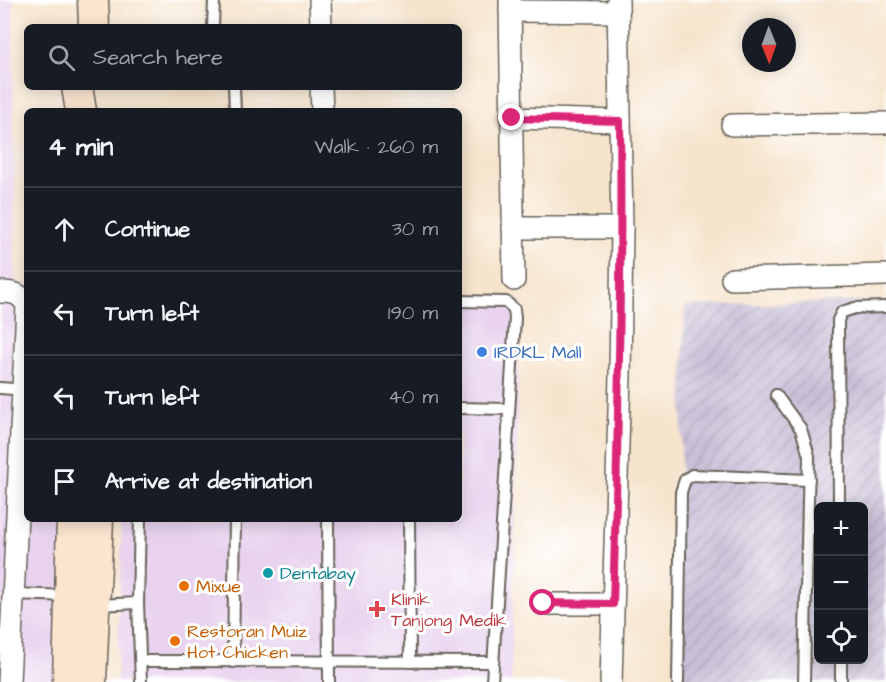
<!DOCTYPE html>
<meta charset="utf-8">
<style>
:root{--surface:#171b24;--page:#20242c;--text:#f1f3f6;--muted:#9ea1a6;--line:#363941}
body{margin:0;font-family:"Architects Daughter",sans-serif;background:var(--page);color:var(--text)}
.controls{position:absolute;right:18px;bottom:18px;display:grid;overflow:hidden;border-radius:9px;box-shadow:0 3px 15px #0003}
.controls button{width:54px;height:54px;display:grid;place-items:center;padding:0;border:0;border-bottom:2px solid var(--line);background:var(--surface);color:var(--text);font:30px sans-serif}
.compass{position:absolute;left:742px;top:18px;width:54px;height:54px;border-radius:50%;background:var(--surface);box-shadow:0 3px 15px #0003;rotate:179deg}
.stop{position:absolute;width:18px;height:18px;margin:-14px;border:4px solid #db2777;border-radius:50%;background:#fff}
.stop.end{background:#db2777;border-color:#fff;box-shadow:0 2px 6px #0008}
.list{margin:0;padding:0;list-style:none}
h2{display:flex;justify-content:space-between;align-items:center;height:78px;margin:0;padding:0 24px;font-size:26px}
h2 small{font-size:20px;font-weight:400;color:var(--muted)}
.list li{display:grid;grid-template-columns:39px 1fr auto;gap:18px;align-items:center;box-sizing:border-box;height:84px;padding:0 24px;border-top:2px solid var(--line)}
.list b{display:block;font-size:22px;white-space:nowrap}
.list em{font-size:20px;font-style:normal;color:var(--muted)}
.icon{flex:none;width:33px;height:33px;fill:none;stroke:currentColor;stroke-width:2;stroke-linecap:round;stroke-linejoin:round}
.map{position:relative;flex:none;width:886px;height:682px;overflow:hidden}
.search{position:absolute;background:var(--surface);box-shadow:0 3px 15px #0003;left:24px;top:24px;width:438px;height:66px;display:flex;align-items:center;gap:15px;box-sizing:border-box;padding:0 21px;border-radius:9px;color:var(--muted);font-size:22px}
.panel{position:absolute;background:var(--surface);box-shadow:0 3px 15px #0003;left:24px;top:108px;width:438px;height:414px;border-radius:9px}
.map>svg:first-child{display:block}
.built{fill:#e8d2ee}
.industrial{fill:url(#industrial-furrows);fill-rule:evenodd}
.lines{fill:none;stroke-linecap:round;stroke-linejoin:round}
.lane-casing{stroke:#68625a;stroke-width:14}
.street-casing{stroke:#68625a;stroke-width:24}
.secondary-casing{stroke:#68625a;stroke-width:33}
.lane{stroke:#fff;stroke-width:10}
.street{stroke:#fff;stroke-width:21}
.secondary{stroke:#fbe5cf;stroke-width:30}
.route{stroke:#db2777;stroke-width:8}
.shop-dot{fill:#3f7fe0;stroke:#fff;stroke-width:2}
.culture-dot{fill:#0f9aa8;stroke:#fff;stroke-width:2}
.food-dot{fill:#e8710a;stroke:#fff;stroke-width:2}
.health-dot{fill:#e0444e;stroke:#fff;stroke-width:2}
.labels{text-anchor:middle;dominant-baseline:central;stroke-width:6;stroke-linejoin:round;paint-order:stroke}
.shop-label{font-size:18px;fill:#366cbe;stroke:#fff;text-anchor:start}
.culture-label{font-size:18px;fill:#0d838f;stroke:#fff;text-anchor:start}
.food-label{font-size:18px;fill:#c56008;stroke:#fff;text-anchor:start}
.health-label{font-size:18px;fill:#be3a42;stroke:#fff;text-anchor:start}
</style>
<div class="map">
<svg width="886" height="682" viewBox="0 0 886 682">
<defs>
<pattern id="industrial-furrows" width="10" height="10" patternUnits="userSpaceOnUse" patternTransform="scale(1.5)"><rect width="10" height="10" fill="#c9bfd7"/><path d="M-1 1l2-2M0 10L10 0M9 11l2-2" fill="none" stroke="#aca4b8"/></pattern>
</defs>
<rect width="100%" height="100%" fill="#fff"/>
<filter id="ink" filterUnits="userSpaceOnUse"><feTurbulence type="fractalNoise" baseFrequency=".0167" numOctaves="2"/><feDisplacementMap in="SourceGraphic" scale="12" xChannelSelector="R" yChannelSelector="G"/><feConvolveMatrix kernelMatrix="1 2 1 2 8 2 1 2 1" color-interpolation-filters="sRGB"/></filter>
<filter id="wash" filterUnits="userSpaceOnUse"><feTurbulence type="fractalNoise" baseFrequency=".008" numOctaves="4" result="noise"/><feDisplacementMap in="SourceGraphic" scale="24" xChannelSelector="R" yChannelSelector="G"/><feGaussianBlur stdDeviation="1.35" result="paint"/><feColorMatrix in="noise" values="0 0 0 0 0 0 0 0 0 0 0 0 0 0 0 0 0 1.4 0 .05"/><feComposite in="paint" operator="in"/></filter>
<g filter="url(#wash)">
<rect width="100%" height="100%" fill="#f6e4cc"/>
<!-- built -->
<g class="built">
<path d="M 0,0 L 13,0 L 15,284 L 27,284 L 27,519 L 65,519 L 62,682 L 0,682 Z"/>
<path d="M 459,298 L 520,300 L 511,682 L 117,682 L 122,519 L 459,519 Z"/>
</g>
<!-- industrial -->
<path class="industrial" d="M 886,301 L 886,682 L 675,682 L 685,306 ZM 818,506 L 864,506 L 864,660 L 818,660 Z"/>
</g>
<g filter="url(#ink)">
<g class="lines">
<!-- lane casing -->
<g class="lane-casing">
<g id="lane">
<path d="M 213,27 L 214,0"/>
<path d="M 234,87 L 235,111"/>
<path d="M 459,301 L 506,302 L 514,309 L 515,318 L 492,682"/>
<path d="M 0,388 L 27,390"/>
<path d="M 776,395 L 801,429 L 809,456 L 804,682"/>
<path d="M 459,408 L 508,409"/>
<path d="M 839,506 L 838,320 L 842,312 L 855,308 L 886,307"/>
<path d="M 140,519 L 138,603 L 141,682"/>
<path d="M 328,519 L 329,682"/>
<path d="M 409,519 L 410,662"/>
<path d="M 13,594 L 70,596"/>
<path d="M 97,605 L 138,603"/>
<path d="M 841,660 L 841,682"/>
<path d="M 141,661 L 492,662"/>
<path d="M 233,662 L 235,519"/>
<path d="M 678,682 L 681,492 L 685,480 L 692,475 L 809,480"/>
</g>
</g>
<!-- street casing -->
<g class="street-casing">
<g id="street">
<path d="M 320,0 L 321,27"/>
<path d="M 510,0 L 514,280"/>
<path d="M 510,11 L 618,12"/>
<path d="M 321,87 L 322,111"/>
<path d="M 512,118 L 620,121"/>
<path d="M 732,125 L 886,123"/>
<path d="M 513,228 L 622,228"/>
<path d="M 732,279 L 886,275"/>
<path d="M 0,292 C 13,292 21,293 27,306 L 9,682"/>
<path d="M 543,604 L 613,604"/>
<path d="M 611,682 L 620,376 L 622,228 L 618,0"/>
</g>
</g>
<!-- secondary casing -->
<g class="secondary-casing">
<g id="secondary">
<path d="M 93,0 L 94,27"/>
<path d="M 77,87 L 81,111"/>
<path d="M 68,682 L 72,519"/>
<path d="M 91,682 L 98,519"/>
</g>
</g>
<!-- lane -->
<use href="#lane" class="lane"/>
<!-- street -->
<use href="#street" class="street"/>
<!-- secondary -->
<use href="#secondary" class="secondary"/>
</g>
</g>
<g class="lines" filter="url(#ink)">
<!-- route -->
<path class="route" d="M 512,118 L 620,121 C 622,282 618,443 613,604 L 543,603"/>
</g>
<!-- markers -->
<circle class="shop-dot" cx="482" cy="352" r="6"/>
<circle class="culture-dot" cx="268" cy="573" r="6"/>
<g class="food-dot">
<circle cx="184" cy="586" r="6"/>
<circle cx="175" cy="641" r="6"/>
</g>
<path class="health-dot" d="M374 600h6v6h6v6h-6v6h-6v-6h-6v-6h6z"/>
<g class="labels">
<!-- shop labels -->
<g class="shop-label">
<text x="494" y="352">IRDKL Mall</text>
</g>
<!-- culture labels -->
<g class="culture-label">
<text x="280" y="573">Dentabay</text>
</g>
<!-- food labels -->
<g class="food-label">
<text x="196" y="586">Mixue</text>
<text x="187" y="631">Restoran Muiz<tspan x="187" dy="21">Hot Chicken</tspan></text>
</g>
<!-- health labels -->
<g class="health-label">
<text x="391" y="599">Klinik<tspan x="391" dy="21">Tanjong Medik</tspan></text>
</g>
</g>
</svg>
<div class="controls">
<button>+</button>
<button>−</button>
<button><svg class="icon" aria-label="locate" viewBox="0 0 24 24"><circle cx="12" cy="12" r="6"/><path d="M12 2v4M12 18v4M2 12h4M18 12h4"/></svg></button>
</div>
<svg class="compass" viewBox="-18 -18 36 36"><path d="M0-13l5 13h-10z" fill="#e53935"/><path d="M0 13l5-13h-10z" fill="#9ea1a6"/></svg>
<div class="stop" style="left:543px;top:603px"></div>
<div class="stop end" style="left:512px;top:118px"></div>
<div class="search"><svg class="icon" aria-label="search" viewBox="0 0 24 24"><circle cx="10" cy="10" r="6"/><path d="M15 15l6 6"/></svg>Search here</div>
<section class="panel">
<h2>4 min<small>Walk · 260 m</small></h2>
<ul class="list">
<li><svg class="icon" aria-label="ahead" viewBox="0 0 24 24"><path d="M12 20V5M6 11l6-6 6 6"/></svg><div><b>Continue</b></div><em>30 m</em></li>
<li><svg class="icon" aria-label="left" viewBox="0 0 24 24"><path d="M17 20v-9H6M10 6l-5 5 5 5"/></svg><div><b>Turn left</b></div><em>190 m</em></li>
<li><svg class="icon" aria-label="left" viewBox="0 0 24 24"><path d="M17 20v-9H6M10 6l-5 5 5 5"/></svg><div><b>Turn left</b></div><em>40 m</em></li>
<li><svg class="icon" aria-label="arrive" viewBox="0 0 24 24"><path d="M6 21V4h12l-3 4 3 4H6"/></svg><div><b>Arrive at destination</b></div></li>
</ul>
</section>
</div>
